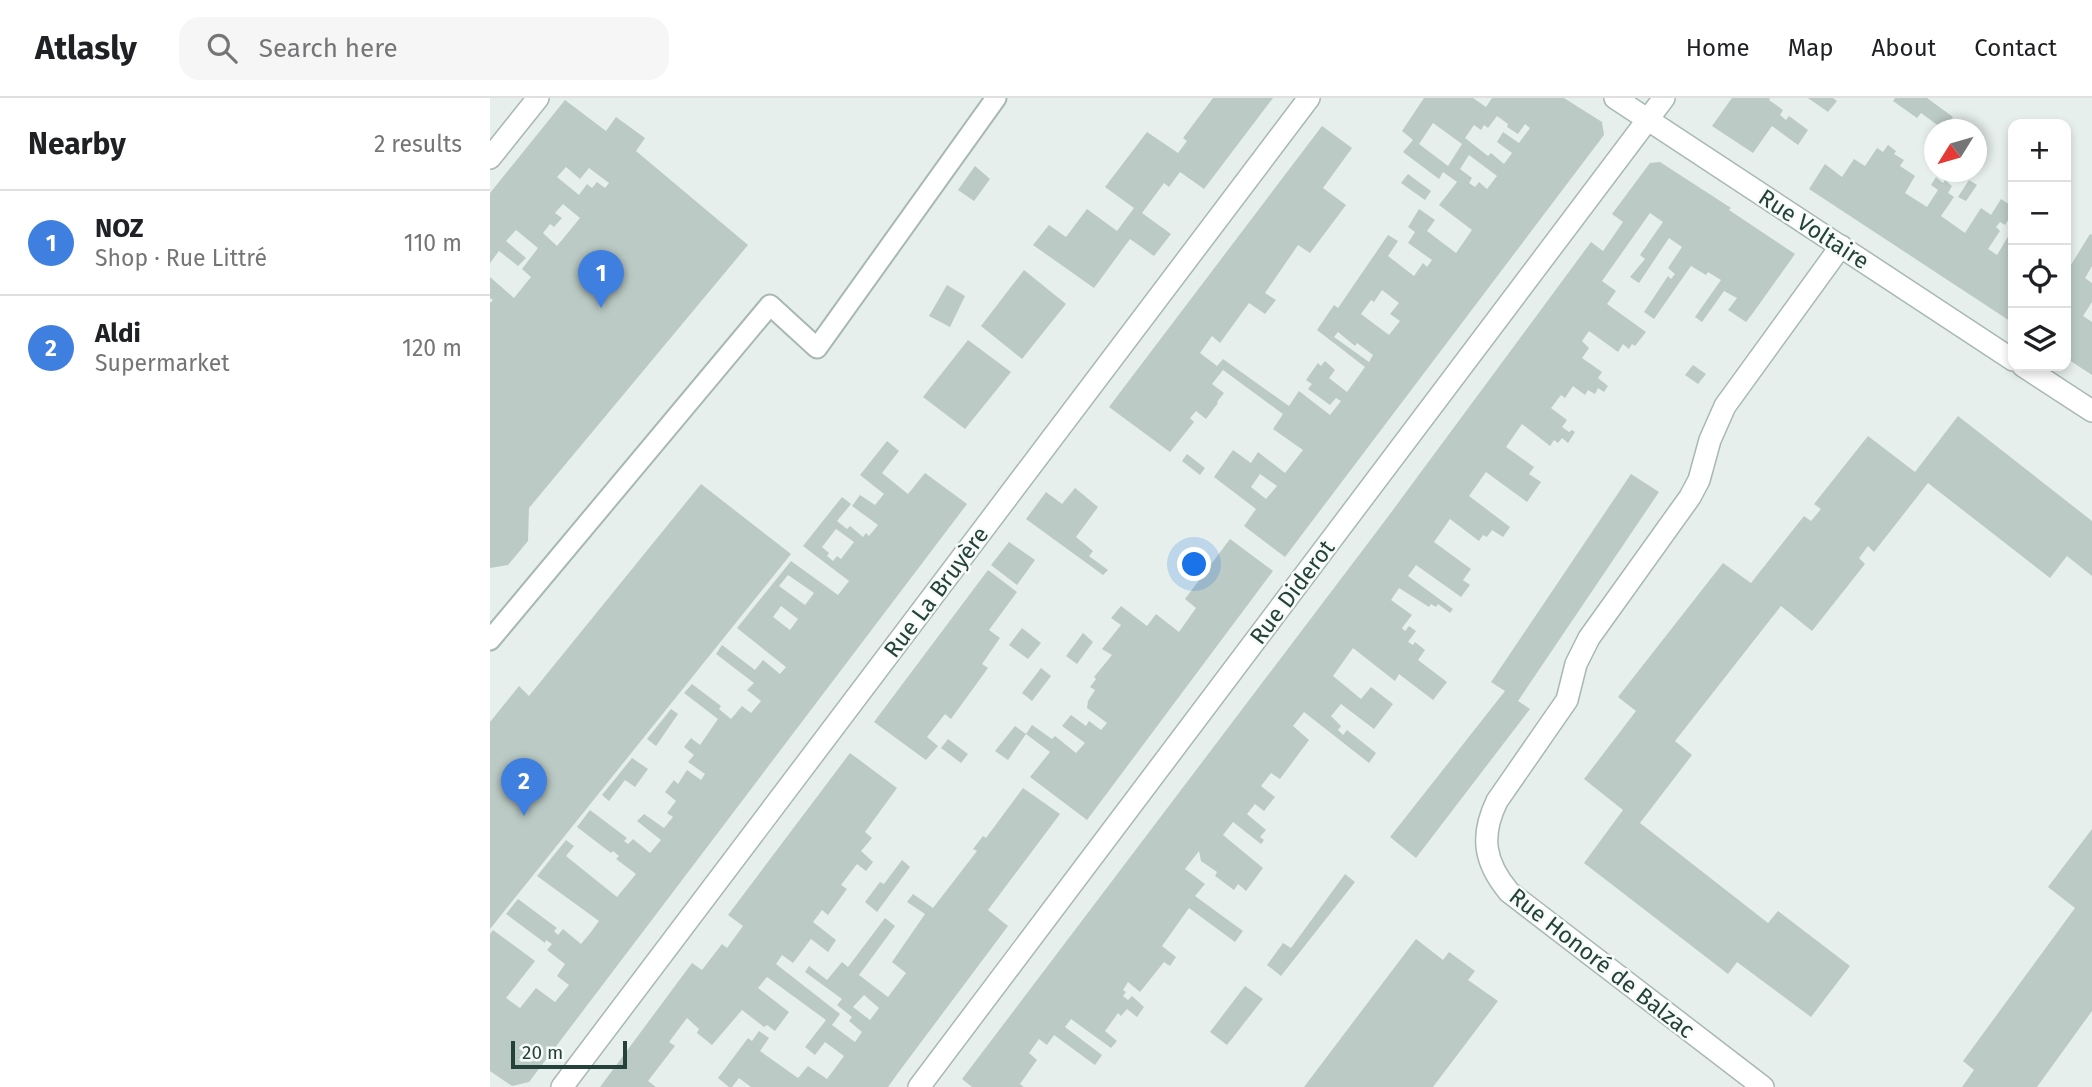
<!DOCTYPE html>
<meta charset="utf-8">
<style>
:root{--surface:#fff;--page:#f6f6f6;--text:#202124;--muted:#757577;--line:#e0e0e0;--accent:#7f4e3f}
body{margin:0;font-family:"Fira Sans",sans-serif;background:var(--page);color:var(--text)}
.controls{position:absolute;right:21px;top:21px;display:grid;overflow:hidden;border-radius:14px;box-shadow:0 4px 10px #0003}
.controls button{width:63px;height:63px;display:grid;place-items:center;padding:0;border:0;border-bottom:2px solid var(--line);background:var(--surface);color:var(--text);font:35px sans-serif}
.compass{position:absolute;left:1434px;top:21px;width:63px;height:63px;border-radius:50%;background:var(--surface);box-shadow:0 4px 10px #0003;rotate:233deg}
.scale{position:absolute;left:21px;bottom:18px;width:116px;box-sizing:border-box;padding-left:7px;border:4px solid #24423a;border-top:0;font-size:19px;line-height:24px;white-space:nowrap;color:#24423a;-webkit-text-stroke:5px #f7fbf9;paint-order:stroke}
.you{position:absolute;left:705px;top:467px;width:24px;height:24px;margin:-18px;border:5px solid #fff;border-radius:50%;background:#1a73e8;box-shadow:0 0 0 10px #1a73e833}
.badge{display:grid;place-items:center;width:46px;height:46px;border-radius:50%;background:var(--accent);color:#fff;font-size:23px;font-weight:700}
.pin{position:absolute;translate:-50% -58px;filter:drop-shadow(0 2px 4px #0008)}
.pin::after{content:'';position:absolute;top:37px;width:24px;height:21px;background:inherit;clip-path:polygon(0 0,100% 0,50% 100%)}
.list{margin:0;padding:0;list-style:none}
h2{display:flex;justify-content:space-between;align-items:center;height:91px;margin:0;padding:0 28px;font-size:30px}
h2 small{font-size:23px;font-weight:400;color:var(--muted)}
.list li{display:grid;grid-template-columns:46px 1fr auto;gap:21px;align-items:center;box-sizing:border-box;height:105px;padding:0 28px;border-top:2px solid var(--line)}
.list b{display:block;font-size:26px;white-space:nowrap}
.list p{margin:0;font-size:23px;white-space:nowrap;color:var(--muted)}
.list em{font-size:23px;font-style:normal;color:var(--muted)}
.icon{flex:none;width:38px;height:38px;fill:none;stroke:currentColor;stroke-width:2;stroke-linecap:round;stroke-linejoin:round}
.map{position:relative;flex:none;width:1602px;height:989px;overflow:hidden}
header{display:flex;align-items:center;gap:42px;box-sizing:border-box;height:98px;padding:0 35px;background:var(--surface);border-bottom:2px solid var(--line)}
header strong{font-size:33px}
nav{display:flex;gap:38px;margin-inline-start:auto;font-size:24px}
.search{width:490px;height:63px;background:var(--page);display:flex;align-items:center;gap:18px;box-sizing:border-box;padding:0 24px;border-radius:21px;color:var(--muted);font-size:26px}
main{display:flex}
aside{flex:1;background:var(--surface)}
.map>svg:first-child{display:block}
.building{fill:#bbcac4;fill-rule:evenodd}
.lines{fill:none;stroke-linecap:round;stroke-linejoin:round}
.service-casing{stroke:#a8b8b2;stroke-width:23}
.minor-casing{stroke:#a8b8b2;stroke-width:24}
.service{stroke:#fff;stroke-width:19}
.minor{stroke:#fff;stroke-width:21}
.labels{text-anchor:middle;dominant-baseline:central;stroke-width:5;stroke-linejoin:round;paint-order:stroke}
.street-label{font-size:23px;fill:#24423a;stroke:#f7fbf9}
</style>
<header>
<strong>Atlasly</strong>
<div class="search"><svg class="icon" aria-label="search" viewBox="0 0 24 24"><circle cx="10" cy="10" r="6"/><path d="M15 15l6 6"/></svg>Search here</div>
<nav><a>Home</a><a>Map</a><a>About</a><a>Contact</a></nav>
</header>
<main>
<aside>
<h2>Nearby<small>2 results</small></h2>
<ul class="list">
<li><span class="badge" style="background:#3f7fe0">1</span><div><b>NOZ</b><p>Shop · Rue Littré</p></div><em>110 m</em></li>
<li><span class="badge" style="background:#3f7fe0">2</span><div><b>Aldi</b><p>Supermarket</p></div><em>120 m</em></li>
</ul>
</aside>
<div class="map">
<svg width="1602" height="989" viewBox="0 0 1602 989">
<rect width="100%" height="100%" fill="#e6efeb"/>
<!-- building -->
<g class="building">
<path d="M 723,0 L 783,0 L 714,91 L 690,74 L 679,89 L 674,85 L 652,115 L 681,136 L 664,158 L 640,141 L 604,190 L 543,147 L 559,127 L 576,139 L 597,111 L 627,133 L 644,110 L 615,89 L 657,34 L 688,55 L 697,43 L 693,40 Z"/>
<path d="M 934,0 L 983,0 L 996,9 L 1002,0 L 1074,0 L 1112,24 L 1114,37 L 795,459 L 754,428 L 766,411 L 724,379 L 743,352 L 761,365 L 768,354 L 795,375 L 813,352 L 783,331 L 793,316 L 733,272 L 722,286 L 734,295 L 727,304 L 728,305 L 716,321 L 706,313 L 700,320 L 704,324 L 680,354 L 619,309 L 832,28 L 862,50 L 833,90 L 856,107 L 820,155 L 808,147 L 775,195 L 786,202 L 775,216 L 759,205 L 730,245 L 722,238 L 710,255 L 727,268 L 733,261 L 799,308 L 809,293 L 840,317 L 851,303 L 846,300 L 840,307 L 818,291 L 822,286 L 816,282 L 828,265 L 831,268 L 835,263 L 845,272 L 839,280 L 857,294 L 875,269 L 827,232 L 844,207 L 848,210 L 898,137 L 908,143 L 898,158 L 924,178 L 933,165 L 937,169 L 942,162 L 918,145 L 925,134 L 918,129 L 929,111 L 945,122 L 937,133 L 966,155 L 982,132 L 949,107 L 967,84 L 953,74 L 949,81 L 913,54 L 923,42 L 912,33 ZM 1007,18 L 1018,26 L 1017,29 L 1028,36 L 1035,26 L 1040,30 L 1029,45 L 1013,34 L 1007,44 L 1022,55 L 1014,66 L 1001,55 L 998,58 L 975,40 L 984,27 L 991,32 L 994,27 L 998,30 ZM 943,25 L 972,46 L 958,68 L 929,46 ZM 979,57 L 1007,78 L 997,91 L 989,84 L 985,89 L 979,85 L 982,80 L 970,71 ZM 892,192 L 909,205 L 900,216 L 910,223 L 899,237 L 871,216 L 881,202 L 884,204 ZM 848,234 L 865,248 L 867,245 L 883,257 L 879,264 L 844,239 ZM 770,376 L 787,388 L 776,401 L 761,389 Z"/>
<path d="M 1242,0 L 1280,0 L 1279,2 L 1293,12 L 1290,17 L 1296,22 L 1299,18 L 1318,32 L 1308,47 L 1282,28 L 1263,55 L 1222,28 Z"/>
<path d="M 1318,0 L 1343,0 L 1347,3 L 1338,14 Z"/>
<path d="M 1405,0 L 1437,0 L 1463,19 L 1454,32 L 1431,15 L 1427,20 L 1403,3 Z"/>
<path d="M 75,2 L 116,33 L 126,19 L 155,40 L 146,53 L 258,147 L 39,410 L 38,443 L 18,467 L 0,470 L 0,205 L 3,202 L 0,200 L 0,179 L 24,200 L 41,179 L 32,171 L 48,150 L 26,132 L 16,143 L 36,160 L 28,168 L 9,153 L 0,165 L 0,95 ZM 76,69 L 90,81 L 99,70 L 119,85 L 115,90 L 107,84 L 102,90 L 97,86 L 89,97 L 67,79 ZM 73,106 L 90,120 L 67,148 L 53,135 L 60,126 L 64,129 L 72,120 L 65,115 Z"/>
<path d="M 1398,47 L 1406,53 L 1404,56 L 1414,62 L 1410,68 L 1425,78 L 1415,95 L 1437,109 L 1448,92 L 1441,87 L 1446,79 L 1453,85 L 1455,82 L 1462,88 L 1458,95 L 1464,99 L 1451,118 L 1475,135 L 1491,110 L 1501,117 L 1511,101 L 1523,109 L 1523,114 L 1515,127 L 1510,124 L 1506,129 L 1510,133 L 1498,151 L 1507,157 L 1519,137 L 1523,140 L 1523,225 L 1319,91 L 1335,66 L 1352,79 L 1364,61 L 1375,68 L 1387,50 L 1393,54 Z"/>
<path d="M 1170,64 L 1241,110 L 1239,112 L 1305,156 L 1263,215 L 1256,224 L 1238,212 L 1247,200 L 1234,193 L 1212,224 L 1205,219 L 1231,182 L 1218,174 L 1216,177 L 1201,168 L 1164,221 L 1154,214 L 1178,178 L 1181,181 L 1185,176 L 1178,170 L 1192,149 L 1179,140 L 1149,185 L 1140,179 L 1155,161 L 1150,157 L 1173,124 L 1160,115 L 1112,183 L 1126,193 L 1117,206 L 1156,234 L 1145,248 L 1142,246 L 1139,251 L 1133,246 L 1128,254 L 1099,233 L 1092,243 L 1099,250 L 1092,260 L 1112,274 L 1108,280 L 1118,288 L 1114,294 L 1108,290 L 1105,296 L 1098,292 L 1095,297 L 1083,288 L 1075,300 L 1071,297 L 1061,310 L 1077,322 L 1072,329 L 1079,334 L 1082,332 L 1085,334 L 1078,345 L 1072,340 L 1068,345 L 1064,342 L 1060,348 L 1032,326 L 1025,336 L 1016,349 L 1044,369 L 1039,376 L 1051,384 L 1037,404 L 996,374 L 979,398 L 1020,429 L 1013,439 L 1002,432 L 997,439 L 993,437 L 989,443 L 960,421 L 944,444 L 981,471 L 973,482 L 980,487 L 971,499 L 926,467 L 918,478 L 963,511 L 960,515 L 948,506 L 946,509 L 941,506 L 939,509 L 909,490 L 901,502 L 922,517 L 912,530 L 915,533 L 919,528 L 926,533 L 918,544 L 923,547 L 925,544 L 935,552 L 928,562 L 957,584 L 943,602 L 909,576 L 905,583 L 863,550 L 843,578 L 871,601 L 881,589 L 903,606 L 884,631 L 851,606 L 841,618 L 851,628 L 848,632 L 853,637 L 857,632 L 886,655 L 879,665 L 814,614 L 803,628 L 819,642 L 790,681 L 781,675 L 771,688 L 785,699 L 774,713 L 765,706 L 757,716 L 776,732 L 770,739 L 774,742 L 771,746 L 743,724 L 733,737 L 773,770 L 756,793 L 748,786 L 744,792 L 725,778 L 727,774 L 711,763 L 709,753 L 695,771 L 715,786 L 705,798 L 753,833 L 745,844 L 699,810 L 672,848 L 686,859 L 680,868 L 674,864 L 650,894 L 638,884 L 633,892 L 636,894 L 633,898 L 638,902 L 642,898 L 654,909 L 647,919 L 637,911 L 631,918 L 628,915 L 615,933 L 627,943 L 621,950 L 581,921 L 575,929 L 612,957 L 605,967 L 564,937 L 557,947 L 549,941 L 539,955 L 547,962 L 530,986 L 534,989 L 482,989 L 472,981 L 491,956 L 894,424 L 1101,144 L 1113,153 L 1133,124 L 1122,116 L 1160,65 Z"/>
<path d="M 485,68 L 500,81 L 484,103 L 468,92 Z"/>
<path d="M 918,76 L 941,93 L 935,102 L 911,85 Z"/>
<path d="M 1479,82 L 1487,87 L 1476,103 L 1468,99 Z"/>
<path d="M 1600,136 L 1602,137 L 1602,168 L 1595,180 L 1602,185 L 1602,204 L 1593,218 L 1602,224 L 1602,277 L 1576,260 L 1576,175 Z"/>
<path d="M 534,172 L 576,206 L 532,261 L 491,228 Z"/>
<path d="M 457,187 L 475,198 L 460,229 L 439,218 Z"/>
<path d="M 478,242 L 521,274 L 475,331 L 433,299 Z"/>
<path d="M 1203,267 L 1216,276 L 1208,286 L 1195,277 Z"/>
<path d="M 1468,318 L 1602,423 L 1602,478 L 1577,458 L 1560,480 L 1438,385 L 1384,454 L 1378,448 L 1369,460 L 1375,466 L 1322,533 L 1291,508 L 1185,643 L 1202,657 L 1150,725 L 1278,825 L 1288,813 L 1360,868 L 1321,919 L 1247,864 L 1238,876 L 1094,765 L 1133,712 L 1094,681 L 1146,613 L 1128,599 L 1233,465 L 1261,485 L 1314,418 L 1321,423 L 1331,411 L 1324,406 L 1378,338 L 1425,374 Z"/>
<path d="M 397,343 L 409,353 L 392,375 L 418,396 L 435,375 L 477,406 L 39,984 L 22,988 L 0,973 L 0,836 L 3,832 L 45,863 L 16,900 L 30,910 L 46,890 L 65,904 L 79,887 L 67,878 L 75,866 L 57,852 L 62,846 L 56,842 L 55,845 L 16,816 L 28,801 L 67,830 L 64,833 L 68,837 L 73,831 L 91,846 L 101,834 L 109,823 L 47,778 L 76,742 L 84,748 L 76,758 L 127,799 L 146,776 L 126,761 L 129,758 L 123,753 L 121,755 L 87,729 L 100,712 L 137,740 L 134,743 L 138,746 L 143,741 L 160,755 L 171,742 L 147,723 L 154,716 L 174,730 L 183,719 L 177,715 L 186,703 L 175,694 L 184,682 L 188,686 L 197,672 L 211,682 L 215,676 L 198,664 L 204,657 L 194,649 L 201,640 L 210,647 L 228,621 L 194,595 L 202,586 L 231,608 L 229,611 L 241,621 L 252,608 L 261,615 L 271,603 L 257,592 L 264,585 L 226,556 L 232,547 L 265,572 L 273,562 L 290,576 L 296,569 L 247,530 L 301,463 L 348,497 L 359,483 L 313,448 L 352,399 L 361,406 L 347,423 L 357,431 L 360,428 L 373,439 L 376,435 L 379,438 L 388,427 L 362,408 L 370,397 L 385,407 L 394,396 L 370,377 ZM 346,431 L 364,444 L 351,461 L 347,458 L 343,463 L 337,458 L 339,455 L 332,449 ZM 298,477 L 324,495 L 315,507 L 289,488 ZM 291,508 L 308,521 L 300,532 L 283,519 Z"/>
<path d="M 697,356 L 715,370 L 710,377 L 692,363 Z"/>
<path d="M 1141,376 L 1169,394 L 1028,603 L 1040,611 L 926,760 L 900,739 L 1015,593 L 1001,584 Z"/>
<path d="M 211,386 L 301,456 L 0,831 L 0,624 L 29,588 L 39,598 Z"/>
<path d="M 585,390 L 608,409 L 586,439 L 603,453 L 599,458 L 618,472 L 613,477 L 536,421 L 556,394 L 572,406 Z"/>
<path d="M 740,441 L 783,473 L 597,722 L 540,679 L 560,654 L 536,636 L 542,627 L 562,641 L 565,638 L 586,655 L 595,645 L 572,628 L 581,617 L 596,628 L 599,623 L 611,632 L 617,625 L 597,610 L 598,603 L 605,592 L 600,589 L 606,581 L 604,579 L 622,557 L 612,551 L 631,527 L 621,520 L 631,508 L 657,528 L 666,516 L 689,534 L 706,510 L 695,501 Z"/>
<path d="M 519,444 L 545,462 L 527,487 L 501,467 Z"/>
<path d="M 498,472 L 527,494 L 499,532 L 510,540 L 492,566 L 498,570 L 461,621 L 455,616 L 437,639 L 448,648 L 436,662 L 384,624 Z"/>
<path d="M 532,530 L 551,545 L 538,561 L 519,547 Z"/>
<path d="M 593,535 L 603,544 L 587,566 L 576,558 Z"/>
<path d="M 551,570 L 561,578 L 542,603 L 532,595 Z"/>
<path d="M 181,611 L 188,616 L 166,648 L 157,641 Z"/>
<path d="M 525,628 L 536,636 L 518,662 L 505,653 Z"/>
<path d="M 458,641 L 478,656 L 471,665 L 451,650 Z"/>
<path d="M 360,655 L 407,690 L 375,734 L 382,740 L 371,753 L 383,764 L 376,773 L 367,766 L 351,787 L 357,791 L 338,817 L 332,812 L 323,824 L 346,842 L 338,854 L 321,841 L 303,865 L 292,857 L 286,866 L 350,916 L 342,927 L 365,944 L 372,934 L 359,923 L 362,919 L 347,907 L 352,901 L 315,874 L 319,868 L 337,882 L 352,864 L 358,869 L 395,820 L 405,828 L 369,877 L 398,899 L 416,875 L 402,864 L 435,816 L 417,804 L 423,796 L 443,810 L 487,753 L 483,751 L 493,738 L 496,740 L 533,690 L 570,716 L 498,812 L 518,828 L 408,975 L 398,989 L 261,989 L 249,980 L 242,989 L 239,989 L 228,980 L 258,940 L 262,943 L 269,933 L 279,940 L 270,953 L 308,980 L 318,968 L 337,981 L 354,958 L 335,944 L 325,957 L 315,949 L 336,922 L 277,879 L 268,890 L 299,914 L 285,933 L 277,927 L 274,929 L 252,912 L 222,947 L 207,935 L 209,931 L 197,920 L 179,944 L 185,948 L 158,983 L 166,989 L 110,989 L 202,865 L 212,872 L 232,846 L 237,850 L 253,828 L 238,817 ZM 374,897 L 389,910 L 380,922 L 363,909 Z"/>
<path d="M 142,660 L 158,671 L 145,689 L 135,682 L 119,703 L 112,697 Z"/>
<path d="M 1602,731 L 1602,913 L 1547,989 L 1472,989 L 1484,972 L 1473,963 L 1585,810 L 1558,789 Z"/>
<path d="M 412,762 L 420,769 L 387,814 L 375,804 L 390,784 L 394,786 Z"/>
<path d="M 855,776 L 865,784 L 791,878 L 777,867 L 793,845 L 801,850 Z"/>
<path d="M 926,841 L 953,862 L 959,854 L 985,873 L 978,882 L 1008,903 L 943,989 L 814,989 Z"/>
<path d="M 755,888 L 773,901 L 737,947 L 720,934 Z"/>
</g>
<g class="lines">
<!-- service casing -->
<g class="service-casing">
<path id="service" d="M 0,542 L 280,207 L 327,250 L 506,0"/>
</g>
<!-- minor casing -->
<g class="minor-casing">
<g id="minor">
<path d="M 1125,0 L 1523,262"/>
<path d="M 0,60 L 48,0"/>
<path d="M 1533,268 L 1602,313"/>
<path d="M 72,989 L 819,0"/>
<path d="M 429,989 L 1174,0"/>
<path d="M 1273,989 L 1019,794 C 994,764 990,738 1007,703 L 1077,602 L 1086,566 L 1099,540 L 1200,399 L 1209,382 L 1220,342 L 1235,308 L 1351,148"/>
</g>
</g>
<!-- service -->
<use href="#service" class="service"/>
<!-- minor -->
<use href="#minor" class="minor"/>
</g>
<g class="labels">
<!-- street labels -->
<g class="street-label">
<text transform="translate(1324 131) rotate(33)">Rue Voltaire</text>
<text transform="translate(446 494) rotate(-53)">Rue La Bruyère</text>
<text transform="translate(802 494) rotate(-53)">Rue Diderot</text>
<text transform="translate(1112 865) rotate(38)">Rue Honoré de Balzac</text>
</g>
</g>
</svg>
<div class="controls">
<button>+</button>
<button>−</button>
<button><svg class="icon" aria-label="locate" viewBox="0 0 24 24"><circle cx="12" cy="12" r="6"/><path d="M12 2v4M12 18v4M2 12h4M18 12h4"/></svg></button>
<button><svg class="icon" aria-label="layers" viewBox="0 0 24 24"><path d="M12 4l9 5-9 5-9-5zM3 14l9 5 9-5"/></svg></button>
</div>
<svg class="compass" viewBox="-18 -18 36 36"><path d="M0-13l5 13h-10z" fill="#e53935"/><path d="M0 13l5-13h-10z" fill="#757577"/></svg>
<div class="scale">20 m</div>
<div class="you"></div>
<div class="pin badge" style="left:111px;top:210px;background:#3f7fe0">1</div>
<div class="pin badge" style="left:34px;top:718px;background:#3f7fe0">2</div>
</div>
</main>
